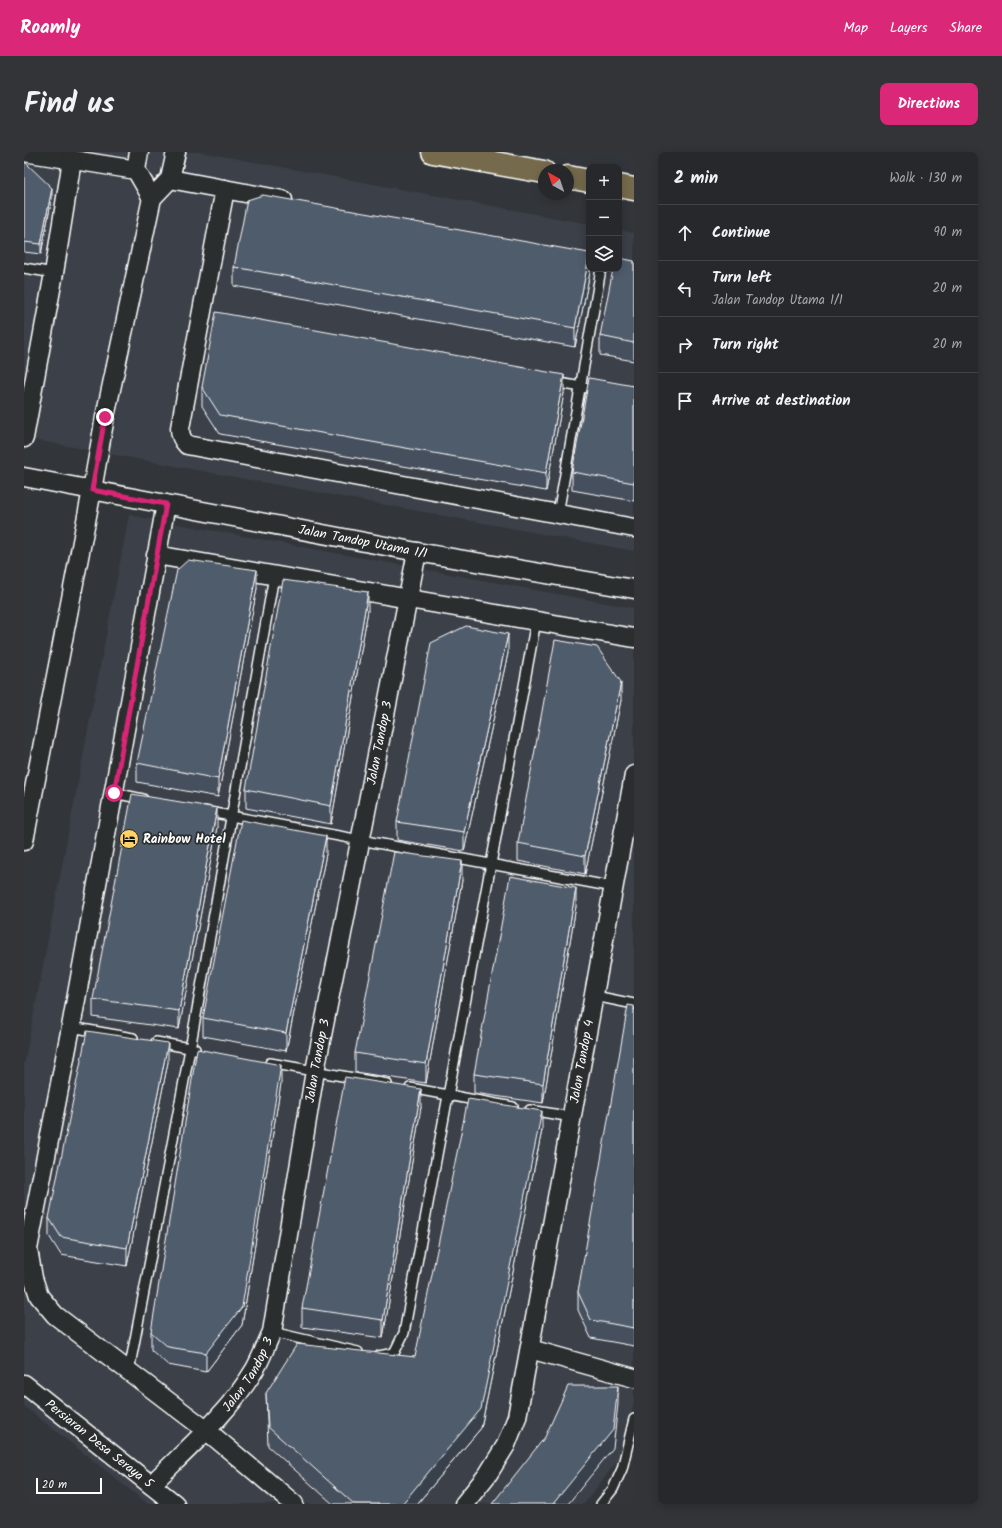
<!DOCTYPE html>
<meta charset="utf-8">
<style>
:root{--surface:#26282c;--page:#323438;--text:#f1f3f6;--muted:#a4a6a9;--line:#424448;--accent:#db2777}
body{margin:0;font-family:Kalam,sans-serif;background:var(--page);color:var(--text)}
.controls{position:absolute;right:12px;top:12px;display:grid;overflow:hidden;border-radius:8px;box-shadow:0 2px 10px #0003}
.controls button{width:36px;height:36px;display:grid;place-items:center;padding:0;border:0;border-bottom:1px solid var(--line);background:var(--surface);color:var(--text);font:20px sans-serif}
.compass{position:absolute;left:514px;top:12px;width:36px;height:36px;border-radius:50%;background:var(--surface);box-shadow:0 2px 10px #0003;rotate:320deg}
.scale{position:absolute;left:12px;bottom:10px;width:66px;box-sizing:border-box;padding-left:4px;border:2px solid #fff;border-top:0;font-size:11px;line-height:14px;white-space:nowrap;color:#fff;-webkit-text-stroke:3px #2a2d2e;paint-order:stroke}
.stop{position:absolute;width:12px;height:12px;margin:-9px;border:3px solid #db2777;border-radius:50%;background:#fff}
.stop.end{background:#db2777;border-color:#fff;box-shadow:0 1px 4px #0008}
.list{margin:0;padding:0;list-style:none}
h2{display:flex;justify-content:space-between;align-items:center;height:52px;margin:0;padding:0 16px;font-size:17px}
h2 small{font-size:13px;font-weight:400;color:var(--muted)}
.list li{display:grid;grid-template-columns:26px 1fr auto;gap:12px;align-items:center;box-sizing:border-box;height:56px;padding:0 16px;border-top:1px solid var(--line)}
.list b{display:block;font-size:15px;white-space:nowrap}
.list p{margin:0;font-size:13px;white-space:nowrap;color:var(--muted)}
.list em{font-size:13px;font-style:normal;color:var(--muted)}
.icon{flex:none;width:22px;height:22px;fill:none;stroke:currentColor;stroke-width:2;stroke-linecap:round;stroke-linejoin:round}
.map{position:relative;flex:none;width:610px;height:1352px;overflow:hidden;border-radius:8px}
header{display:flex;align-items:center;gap:24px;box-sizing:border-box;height:56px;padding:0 20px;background:var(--accent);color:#fff}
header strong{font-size:19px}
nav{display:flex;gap:22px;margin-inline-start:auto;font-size:14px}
.intro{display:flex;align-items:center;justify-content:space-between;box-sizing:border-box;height:96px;padding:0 24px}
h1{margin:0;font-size:28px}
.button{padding:10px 18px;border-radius:8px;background:var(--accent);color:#fff;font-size:14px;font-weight:700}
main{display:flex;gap:24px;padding:0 24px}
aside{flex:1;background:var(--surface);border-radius:8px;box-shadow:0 2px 10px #0003}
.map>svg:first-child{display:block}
.built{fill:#3b4149}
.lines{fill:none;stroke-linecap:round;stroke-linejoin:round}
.service-casing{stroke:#fff;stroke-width:12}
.minor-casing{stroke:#fff;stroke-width:21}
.primary-casing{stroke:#fff;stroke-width:25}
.service{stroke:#2a2d2e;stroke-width:9}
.minor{stroke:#2a2d2e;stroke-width:18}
.primary{stroke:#746b4b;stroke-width:22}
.wall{fill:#454f5d;stroke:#fff}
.shaded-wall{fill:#38404c;stroke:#fff}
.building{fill:#505c6c;stroke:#fff}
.route{stroke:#db2777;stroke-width:5}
.labels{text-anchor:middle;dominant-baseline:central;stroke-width:3.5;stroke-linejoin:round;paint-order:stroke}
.street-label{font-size:13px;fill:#fff;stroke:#2a2d2e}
.poi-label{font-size:13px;font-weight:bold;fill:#fff;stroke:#2a2d2e;text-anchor:start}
</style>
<header>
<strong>Roamly</strong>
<nav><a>Map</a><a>Layers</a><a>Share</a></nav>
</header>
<div class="intro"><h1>Find us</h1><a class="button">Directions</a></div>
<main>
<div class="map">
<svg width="610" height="1352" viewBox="0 0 610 1352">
<rect width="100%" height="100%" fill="#32363a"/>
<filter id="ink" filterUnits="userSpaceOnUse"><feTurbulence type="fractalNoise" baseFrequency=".025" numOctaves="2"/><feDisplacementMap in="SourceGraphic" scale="8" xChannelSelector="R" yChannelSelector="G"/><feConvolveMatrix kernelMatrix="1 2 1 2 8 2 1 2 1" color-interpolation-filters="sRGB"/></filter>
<g filter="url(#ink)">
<!-- built -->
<g class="built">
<path d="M 0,0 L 176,0 L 565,72 L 565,117 L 595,117 L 595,78 L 610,81 L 610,399 L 0,286 Z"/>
<path d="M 105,363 L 610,456 L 610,1250 L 599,1302 L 560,1352 L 124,1352 L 0,1254 L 0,913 Z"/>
</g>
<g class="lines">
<!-- service casing -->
<g class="service-casing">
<g id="service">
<path d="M 0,116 L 30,121"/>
<path d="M 529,230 L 575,238"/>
<path d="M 534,362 L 577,117"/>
<path d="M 90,641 L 119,647"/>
<path d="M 180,659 L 590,735"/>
<path d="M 571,844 L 610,852"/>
<path d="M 47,875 L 109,886"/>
<path d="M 132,890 L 171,897"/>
<path d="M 246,911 L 363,932"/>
<path d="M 386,936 L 489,955"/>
<path d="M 506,958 L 548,965"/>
<path d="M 248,1180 L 334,1200"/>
<path d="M 355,1204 L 370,1201 L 380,1181 L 512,469"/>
<path d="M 105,1219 L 166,897 L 250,424"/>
<path d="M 577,1352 L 589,1337 L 598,1317 L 610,1267"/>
</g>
</g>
<!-- minor casing -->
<g class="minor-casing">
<g id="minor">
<path d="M 0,0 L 112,18"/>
<path d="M 115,0 L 112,18 L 128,46"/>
<path d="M 146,27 L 259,48"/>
<path d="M 201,37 L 156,276 C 156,284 158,288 163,293 L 610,376"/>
<path d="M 0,286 L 30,121 L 48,8"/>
<path id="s1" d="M 0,325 L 393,400 L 610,437"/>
<path d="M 142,352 L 47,875 L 4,1097 L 9,1126 L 15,1144 L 31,1163 L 182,1278 L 270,1352"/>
<path d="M 132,403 L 610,486"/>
<path d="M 0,689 L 68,338 L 81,265 L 128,46 L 146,27 L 152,0"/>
<path d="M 506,1197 L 610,1226"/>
<path id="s2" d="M 0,1232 L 151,1352"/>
<path id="s3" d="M 127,1333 C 163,1297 205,1261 231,1217 C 238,1205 242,1192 248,1180 L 291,919 L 393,400"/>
<path id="s4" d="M 440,1352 L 464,1322 L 482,1293 L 493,1265 L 610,623"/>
</g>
</g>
<!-- primary casing -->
<g class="primary-casing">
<g id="primary">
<path d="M 409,0 L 520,20"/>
<path d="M 544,25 L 565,29"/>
<path d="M 595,34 L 610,37"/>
</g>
</g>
<!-- service -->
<use href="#service" class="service"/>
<!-- minor -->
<use href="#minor" class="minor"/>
<!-- primary -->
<use href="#primary" class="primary"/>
</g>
<!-- wall -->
<g class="wall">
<path d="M 0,10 L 28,46 L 17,102 L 0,100 Z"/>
<path d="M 610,109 L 610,209 L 576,203 L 576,184 Z"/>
<path d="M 210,115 L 566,117 L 566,120 L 551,195 L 210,134 Z"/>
<path d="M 610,234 L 610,349 L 548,338 L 548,320 Z"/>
<path d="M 178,235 L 540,241 L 522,339 L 196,282 L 178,254 Z"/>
<path d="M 233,436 L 194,645 L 113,630 L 113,611 Z"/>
<path d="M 344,458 L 307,672 L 222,656 L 222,637 Z"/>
<path d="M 484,501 L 440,699 L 373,688 L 373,670 Z"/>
<path d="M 597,548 L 561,722 L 494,709 L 494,691 Z"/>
<path d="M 193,675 L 155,877 L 69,865 L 69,847 Z"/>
<path d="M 302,702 L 262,899 L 179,884 L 179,866 Z"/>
<path d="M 438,728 L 402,931 L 331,920 L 331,901 Z"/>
<path d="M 552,754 L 519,951 L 450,941 L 450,922 Z"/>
<path d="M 610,854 L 610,1194 L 567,1186 L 554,1158 L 554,1140 Z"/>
<path d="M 144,910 L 103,1114 L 37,1103 L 25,1084 L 25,1066 Z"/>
<path d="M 257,931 L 218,1173 L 182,1220 L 144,1213 L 127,1198 L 127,1180 Z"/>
<path d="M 397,955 L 359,1186 L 278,1175 L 278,1156 Z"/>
<path d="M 518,978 L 457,1276 L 393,1352 L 309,1352 L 244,1294 L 242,1241 L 391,1205 Z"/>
</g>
<!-- shaded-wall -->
<g class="shaded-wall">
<path d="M 28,36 L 28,46 L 17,102 L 17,92 Z"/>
<path d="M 565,105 L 565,117 L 566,117 L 566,120 L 551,195 L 551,176 Z"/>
<path d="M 540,223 L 540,241 L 522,339 L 522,321 Z"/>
<path d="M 233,418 L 233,436 L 194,645 L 194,627 Z"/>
<path d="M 344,440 L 344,458 L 307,672 L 307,654 Z"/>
<path d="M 484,482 L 484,501 L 440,699 L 440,680 Z"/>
<path d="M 597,530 L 597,548 L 561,722 L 561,704 Z"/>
<path d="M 193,656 L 193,675 L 155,877 L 155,859 Z"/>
<path d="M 302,684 L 302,702 L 262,899 L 262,881 Z"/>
<path d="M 438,709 L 438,728 L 402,931 L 402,912 Z"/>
<path d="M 552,736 L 552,754 L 519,951 L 519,932 Z"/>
<path d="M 144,891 L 144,910 L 103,1114 L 103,1096 Z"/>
<path d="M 257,913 L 257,931 L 218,1173 L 182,1220 L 182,1201 Z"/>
<path d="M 397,937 L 397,955 L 359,1186 L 359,1168 Z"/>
<path d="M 518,959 L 518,978 L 457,1276 L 393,1352 L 378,1352 Z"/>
<path d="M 594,1234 L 594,1252 L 589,1296 L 544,1352 L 529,1352 Z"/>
</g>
<!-- building -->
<g class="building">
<path d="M 0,10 L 2,11 L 28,36 L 17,92 L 0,90 Z"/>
<path d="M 239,43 L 565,101 L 565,105 L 551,176 L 210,115 L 223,48 Z"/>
<path d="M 595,106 L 610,109 L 610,191 L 576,184 L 589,117 L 595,117 Z"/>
<path d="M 192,160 L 540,223 L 522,321 L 196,263 L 178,235 Z"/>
<path d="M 565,226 L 610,234 L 610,331 L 548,320 Z"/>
<path d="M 164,408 L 233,418 L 194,627 L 113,611 L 153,418 Z"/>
<path d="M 259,428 L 344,440 L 307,654 L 222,637 Z"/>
<path d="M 442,474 L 484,482 L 440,680 L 373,670 L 407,491 Z"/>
<path d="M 531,488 L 573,495 L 597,530 L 561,704 L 494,691 Z"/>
<path d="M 108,642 L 193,656 L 155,859 L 69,847 Z"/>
<path d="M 217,668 L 302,684 L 262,881 L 179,866 Z"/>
<path d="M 370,700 L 438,709 L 402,912 L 331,901 Z"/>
<path d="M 486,724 L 552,736 L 519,932 L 450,922 Z"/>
<path d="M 604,853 L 610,854 L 610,1176 L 567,1168 L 554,1140 Z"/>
<path d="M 63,879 L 144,891 L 103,1096 L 37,1085 L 25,1066 Z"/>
<path d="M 173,897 L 257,913 L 218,1155 L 182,1201 L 144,1195 L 127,1180 Z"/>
<path d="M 321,925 L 397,937 L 359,1168 L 278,1156 Z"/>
<path d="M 444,947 L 518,959 L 457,1257 L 378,1352 L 330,1352 L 244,1275 L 242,1241 L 273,1192 L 391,1205 Z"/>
<path d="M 544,1234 L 594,1234 L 589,1278 L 529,1352 L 468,1352 L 521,1285 Z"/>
</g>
</g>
<g class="lines" filter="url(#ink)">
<!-- route -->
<path class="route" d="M 81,265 L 68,338 L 142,352 L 90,641"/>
</g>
<!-- icons -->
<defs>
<g id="hotel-disc" transform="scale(1)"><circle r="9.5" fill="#ffd166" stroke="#2a2d2e"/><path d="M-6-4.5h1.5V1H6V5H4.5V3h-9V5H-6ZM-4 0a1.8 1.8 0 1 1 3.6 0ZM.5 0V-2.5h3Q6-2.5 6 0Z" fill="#111"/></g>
</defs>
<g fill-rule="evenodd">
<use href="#hotel-disc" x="105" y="687"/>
</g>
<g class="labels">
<!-- street labels -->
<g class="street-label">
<text stroke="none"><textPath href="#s1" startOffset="345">Jalan Tandop Utama 1/1</textPath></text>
<text stroke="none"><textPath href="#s3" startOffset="796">Jalan Tandop 3</textPath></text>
<text stroke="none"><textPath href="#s3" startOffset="472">Jalan Tandop 3</textPath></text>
<text stroke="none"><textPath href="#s4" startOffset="464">Jalan Tandop 4</textPath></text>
<text stroke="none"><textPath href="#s3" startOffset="148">Jalan Tandop 3</textPath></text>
<text stroke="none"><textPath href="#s2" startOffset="96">Persiaran Desa Seraya 5</textPath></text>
</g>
<!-- poi labels -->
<g class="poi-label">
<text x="119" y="687">Rainbow Hotel</text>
</g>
</g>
</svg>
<div class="controls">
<button>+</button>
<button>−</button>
<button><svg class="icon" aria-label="layers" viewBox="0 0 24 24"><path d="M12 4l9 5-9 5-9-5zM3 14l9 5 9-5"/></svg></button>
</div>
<svg class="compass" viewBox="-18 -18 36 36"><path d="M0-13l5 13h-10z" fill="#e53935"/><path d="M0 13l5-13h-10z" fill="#a4a6a9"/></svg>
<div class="scale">20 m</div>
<div class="stop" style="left:90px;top:641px"></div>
<div class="stop end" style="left:81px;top:265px"></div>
</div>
<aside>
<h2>2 min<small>Walk · 130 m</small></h2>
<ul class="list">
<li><svg class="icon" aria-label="ahead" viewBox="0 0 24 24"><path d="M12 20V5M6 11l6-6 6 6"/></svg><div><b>Continue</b></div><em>90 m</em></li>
<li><svg class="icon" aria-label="left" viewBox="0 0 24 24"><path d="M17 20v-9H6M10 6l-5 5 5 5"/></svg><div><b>Turn left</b><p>Jalan Tandop Utama 1/1</p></div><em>20 m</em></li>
<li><svg class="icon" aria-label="right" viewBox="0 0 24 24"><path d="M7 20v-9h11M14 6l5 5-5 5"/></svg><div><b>Turn right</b></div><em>20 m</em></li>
<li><svg class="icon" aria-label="arrive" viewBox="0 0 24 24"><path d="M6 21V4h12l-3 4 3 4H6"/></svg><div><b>Arrive at destination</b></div></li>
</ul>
</aside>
</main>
